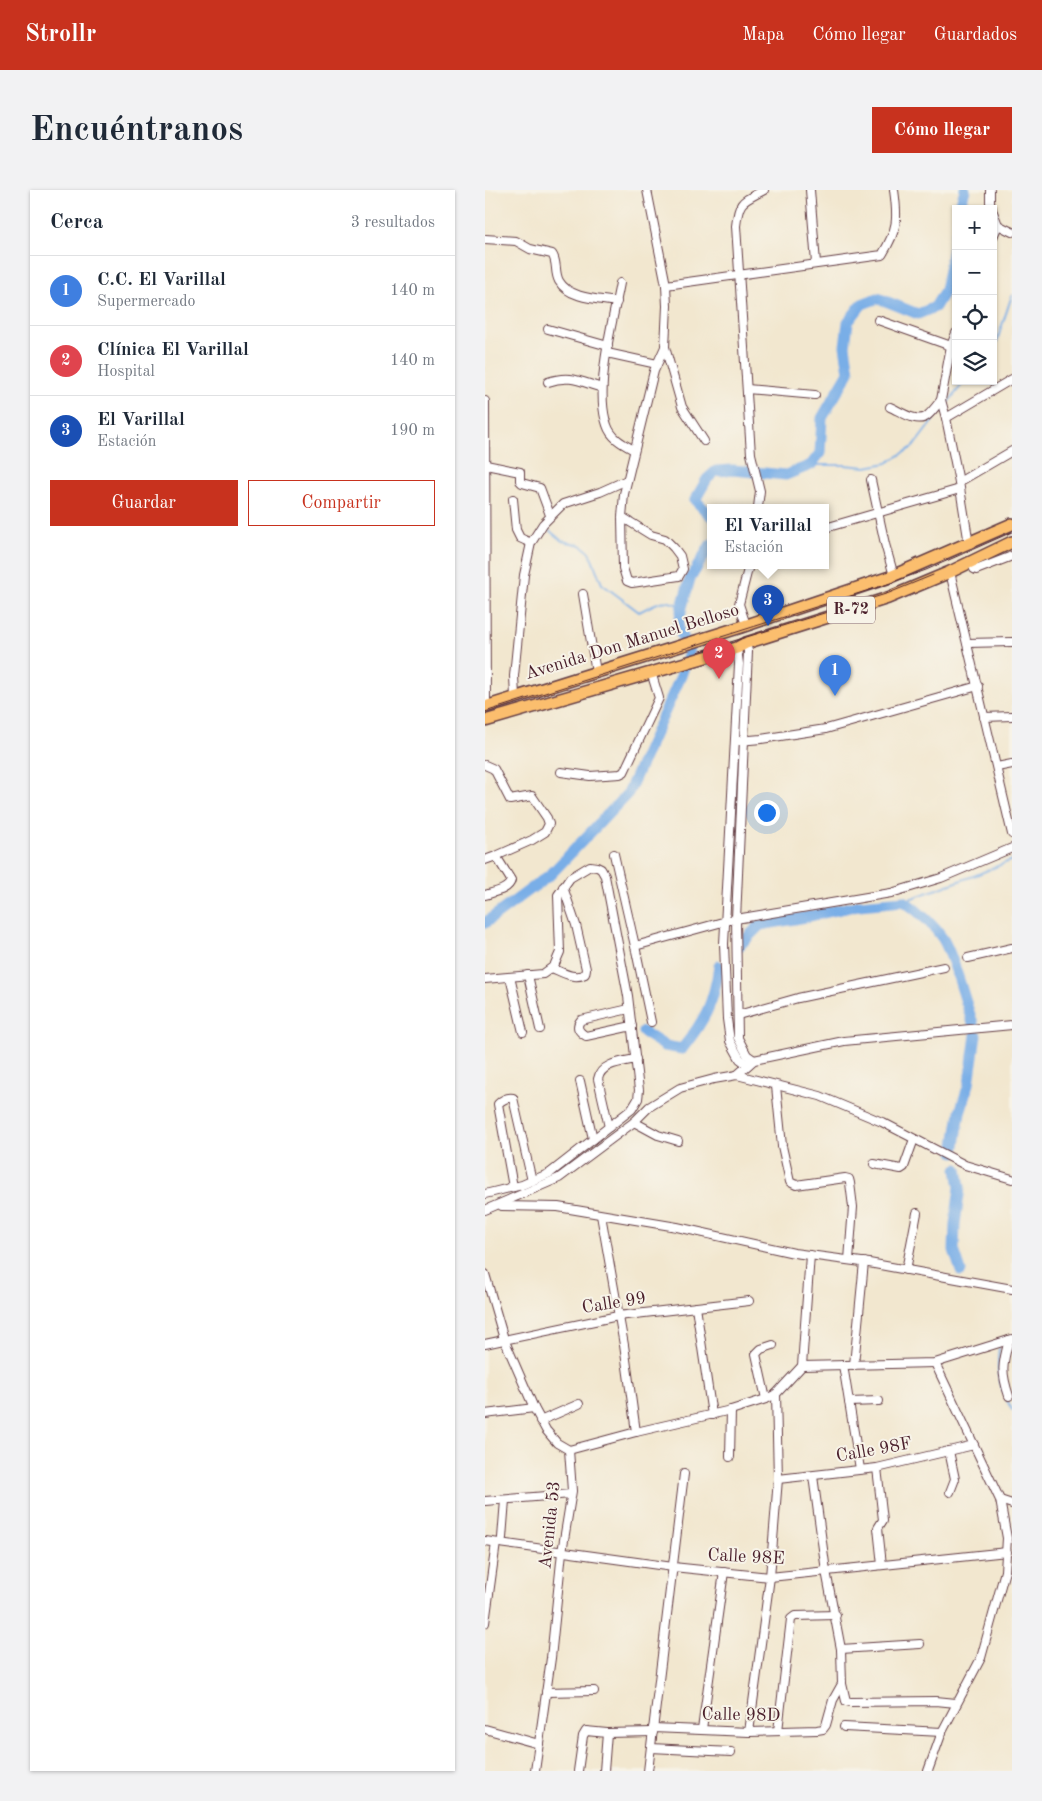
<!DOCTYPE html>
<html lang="es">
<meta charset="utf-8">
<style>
:root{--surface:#fff;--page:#f2f2f3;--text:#1f2937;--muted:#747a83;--line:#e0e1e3;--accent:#c8321e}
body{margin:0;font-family:"Old Standard TT",serif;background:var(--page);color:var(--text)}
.controls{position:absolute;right:15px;top:15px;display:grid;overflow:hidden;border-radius:0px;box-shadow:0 1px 4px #0004}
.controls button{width:45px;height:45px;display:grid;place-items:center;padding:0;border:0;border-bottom:1px solid var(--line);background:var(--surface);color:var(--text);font:25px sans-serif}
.you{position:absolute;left:281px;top:622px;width:18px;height:18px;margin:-12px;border:4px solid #fff;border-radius:50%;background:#1a73e8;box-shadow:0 0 0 8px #1a73e833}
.badge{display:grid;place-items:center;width:32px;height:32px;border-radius:50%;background:var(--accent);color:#fff;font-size:16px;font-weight:700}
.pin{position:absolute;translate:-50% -41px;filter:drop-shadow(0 1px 2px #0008)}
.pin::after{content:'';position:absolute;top:26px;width:18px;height:15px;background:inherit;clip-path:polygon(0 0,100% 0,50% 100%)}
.popup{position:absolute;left:222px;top:314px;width:122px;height:65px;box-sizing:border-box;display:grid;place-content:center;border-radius:0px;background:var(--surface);filter:drop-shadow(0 1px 4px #0005);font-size:16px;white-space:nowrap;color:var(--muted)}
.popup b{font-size:19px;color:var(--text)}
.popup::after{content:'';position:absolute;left:50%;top:100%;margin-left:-10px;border:10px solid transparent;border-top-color:var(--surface)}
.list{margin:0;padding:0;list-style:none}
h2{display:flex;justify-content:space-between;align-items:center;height:65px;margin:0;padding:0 20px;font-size:21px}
h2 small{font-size:16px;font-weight:400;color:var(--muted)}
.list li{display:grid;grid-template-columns:32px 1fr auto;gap:15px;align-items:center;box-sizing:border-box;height:70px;padding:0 20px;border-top:1px solid var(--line)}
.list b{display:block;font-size:19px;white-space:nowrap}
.list p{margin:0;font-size:16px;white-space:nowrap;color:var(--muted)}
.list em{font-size:16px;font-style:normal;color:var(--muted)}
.actions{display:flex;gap:10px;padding:15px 20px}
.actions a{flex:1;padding:11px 0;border:1px solid var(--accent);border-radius:0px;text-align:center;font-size:18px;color:var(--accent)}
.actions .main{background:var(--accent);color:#fff}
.icon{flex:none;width:28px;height:28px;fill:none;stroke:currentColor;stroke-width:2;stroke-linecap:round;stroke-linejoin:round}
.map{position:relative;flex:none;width:527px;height:1581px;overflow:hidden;border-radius:0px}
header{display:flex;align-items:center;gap:30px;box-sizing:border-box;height:70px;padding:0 25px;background:var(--accent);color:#fff}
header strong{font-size:24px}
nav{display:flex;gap:28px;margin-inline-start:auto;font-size:18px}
.intro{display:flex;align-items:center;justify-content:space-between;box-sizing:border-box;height:120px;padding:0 30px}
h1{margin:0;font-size:35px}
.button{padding:12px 22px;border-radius:0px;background:var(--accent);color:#fff;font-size:18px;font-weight:700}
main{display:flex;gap:30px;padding:0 30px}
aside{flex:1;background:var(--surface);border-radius:0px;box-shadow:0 1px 4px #0004}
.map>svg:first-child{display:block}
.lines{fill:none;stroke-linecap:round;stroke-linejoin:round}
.stream{stroke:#79aee7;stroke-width:2}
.river{stroke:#79aee7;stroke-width:11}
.street-casing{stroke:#633d44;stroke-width:10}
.primary-casing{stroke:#633d44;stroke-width:14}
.street{stroke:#fff;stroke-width:8}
.primary{stroke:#fbbe6e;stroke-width:11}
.tram{stroke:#4a1f2b;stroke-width:1}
.labels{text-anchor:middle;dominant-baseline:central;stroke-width:4;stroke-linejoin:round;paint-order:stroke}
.shield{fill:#f7f3e8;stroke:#7e5f64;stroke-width:1}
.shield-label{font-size:16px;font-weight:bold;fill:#4a1f2b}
.street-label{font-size:18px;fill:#4a1f2b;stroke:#f7f3e8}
</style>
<header>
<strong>Strollr</strong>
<nav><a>Mapa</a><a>Cómo llegar</a><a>Guardados</a></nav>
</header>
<div class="intro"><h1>Encuéntranos</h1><a class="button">Cómo llegar</a></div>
<main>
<aside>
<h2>Cerca<small>3 resultados</small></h2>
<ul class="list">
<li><span class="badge" style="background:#3f7fe0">1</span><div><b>C.C. El Varillal</b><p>Supermercado</p></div><em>140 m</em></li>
<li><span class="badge" style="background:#e0444e">2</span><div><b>Clínica El Varillal</b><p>Hospital</p></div><em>140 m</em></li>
<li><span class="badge" style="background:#1a4fb4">3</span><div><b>El Varillal</b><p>Estación</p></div><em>190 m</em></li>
</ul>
<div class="actions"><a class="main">Guardar</a><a>Compartir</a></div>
</aside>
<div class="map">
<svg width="527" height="1581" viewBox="0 0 527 1581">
<rect width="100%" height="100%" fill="#f7f3e8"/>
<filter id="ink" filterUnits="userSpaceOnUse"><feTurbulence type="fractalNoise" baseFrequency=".02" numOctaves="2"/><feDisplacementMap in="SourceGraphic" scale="10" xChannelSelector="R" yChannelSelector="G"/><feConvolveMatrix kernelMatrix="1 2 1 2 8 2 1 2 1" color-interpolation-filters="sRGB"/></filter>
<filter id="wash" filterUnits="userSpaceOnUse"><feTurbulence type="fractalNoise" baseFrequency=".0096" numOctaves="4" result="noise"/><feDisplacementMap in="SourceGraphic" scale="20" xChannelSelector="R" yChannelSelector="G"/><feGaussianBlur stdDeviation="1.12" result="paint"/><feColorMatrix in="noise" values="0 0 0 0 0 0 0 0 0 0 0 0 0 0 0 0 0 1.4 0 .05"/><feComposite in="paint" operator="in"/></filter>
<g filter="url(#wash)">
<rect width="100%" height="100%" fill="#f2e7cf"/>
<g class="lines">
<!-- stream -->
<g class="stream">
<path d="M 508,157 L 511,154 L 527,105"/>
<path d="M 461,215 L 480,191"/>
<path d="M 326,275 L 359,275 L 381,277 L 402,273 L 428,257 L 456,220"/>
<path d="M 65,341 L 77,351 L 96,355 L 104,362 L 117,394 L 154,422 C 173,413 177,406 197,417"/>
<path d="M 419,711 L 491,685 L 527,670"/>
<path d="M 514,1158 C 511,1185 514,1196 527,1220"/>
</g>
<!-- river -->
<g class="river">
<path d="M 474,19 L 480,0"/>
<path d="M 226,326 L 210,310 L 222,289 L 231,281 L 248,280 L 301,285 L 326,275 L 335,263 L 337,228 L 364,182 L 360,156 L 363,132 L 377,114 L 393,108 L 433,124 L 450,117 L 460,100 L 471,44"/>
<path d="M 0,733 L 66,684 L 143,603 L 196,486 L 204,462 L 193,438 L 197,417 L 205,389 L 226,354"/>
<path d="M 254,756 L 275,735 L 321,727 L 374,715 L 419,711 C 433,721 448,734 458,749 C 471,772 478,807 488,833"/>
<path d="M 158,842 L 180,856 L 197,859 C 220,830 229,813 234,776"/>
<path d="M 469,962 L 475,922 L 484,894 L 491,845"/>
<path d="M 472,979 L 475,997 L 470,1034 L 469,1060 L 476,1081"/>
</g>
</g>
</g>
<g filter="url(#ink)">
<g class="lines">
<!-- street casing -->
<g class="street-casing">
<g id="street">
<path d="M 325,0 L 331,73"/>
<path d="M 505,0 L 505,12 L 507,19"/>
<path d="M 508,22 L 513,35 L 508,47"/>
<path d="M 513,35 L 527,42"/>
<path d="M 0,49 L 31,51 L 45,59 L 67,64 C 73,72 69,82 74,91 C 84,109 114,109 132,112"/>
<path d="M 135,93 C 128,131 109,198 122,235 C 126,248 138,254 149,260"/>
<path d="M 181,95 L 397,65 C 413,39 413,29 409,0"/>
<path d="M 393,130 L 466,156"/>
<path d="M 63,139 L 123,156"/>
<path d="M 471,143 L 466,156 L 456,210 L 461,228 L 474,292 L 484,354"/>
<path d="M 180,157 L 197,217 L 219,251"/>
<path d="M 122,163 L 172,174"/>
<path d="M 63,192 C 85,184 96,192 117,198"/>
<path d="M 262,199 L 330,205"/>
<path d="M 0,211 L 1,517"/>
<path d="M 405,217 C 415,221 432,234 442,226 C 447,222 452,215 456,210"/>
<path d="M 461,228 L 527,189"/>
<path d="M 1,275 L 35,282 L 35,291 L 37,293 L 55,298 L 65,325"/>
<path d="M 386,290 L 400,354 L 409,386"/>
<path d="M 474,292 L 527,261"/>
<path d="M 28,309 L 31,340 L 35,348 L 46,353"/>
<path d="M 273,317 L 275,301 L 266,264 L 251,36 C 254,10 257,12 279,0"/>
<path d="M 137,327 L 166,345 L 180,349 L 189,358 L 195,366 L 198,379 L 194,386 L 147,393 L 142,391 L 138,378 L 137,327 L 139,304 L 169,181 L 180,157 L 182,116 L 181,95 L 162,0"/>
<path d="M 340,338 L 475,299"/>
<path d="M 486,372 L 489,379 L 491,380 L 527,366"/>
<path d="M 465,382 L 527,644"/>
<path d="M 98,404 L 111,482"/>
<path d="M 261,435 L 254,414 L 264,375"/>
<path d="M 261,453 L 263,461 L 251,729 L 253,848 L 262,865 L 269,870"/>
<path d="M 482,453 L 527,452"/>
<path d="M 252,458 L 254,474 L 239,754 L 242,829 L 245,851 L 255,869 L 263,875"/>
<path d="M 30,507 L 29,486 L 39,385 L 46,353 L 58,334 L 78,314 L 115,302 L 142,290"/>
<path d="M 499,527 L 527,526"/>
<path d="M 254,551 L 276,549 L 341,539 L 493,496"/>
<path d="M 0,575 L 9,579 L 25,610 L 47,606 L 62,628 L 64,634 L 60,642 L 47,650 L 11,666 L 26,690 C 24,700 9,702 0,705"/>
<path d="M 512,577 L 527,574"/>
<path d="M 76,582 L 105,586 L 135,584 L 139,582 L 174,508 L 166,482"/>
<path d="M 129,664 L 150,756 L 245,730 L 406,703 L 456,688 L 527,658"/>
<path d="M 0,670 L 11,666"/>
<path d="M 150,756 L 166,832"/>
<path d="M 483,768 L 527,758"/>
<path d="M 67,778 C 77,782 89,790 100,784 L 101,779 L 91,735 L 78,697"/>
<path d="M 43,785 L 55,839"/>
<path d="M 25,787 L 38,842"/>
<path d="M 0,789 L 58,784 L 69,776 L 75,762 L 73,705 L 85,688 L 105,676 L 112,677 L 116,679 L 120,686 L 143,806 L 154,900 L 153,909 L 147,919 L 65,983 L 37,995 L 0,1004"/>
<path d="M 144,819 L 96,830 C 90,837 94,842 101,846 L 147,836"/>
<path d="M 253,825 L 313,808 L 459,777"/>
<path d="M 252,885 L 269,870 L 359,851 L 527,835"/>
<path d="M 95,891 L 108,949"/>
<path d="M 291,896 L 297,956 L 305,992 L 311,995 L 360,988 L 364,989 L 365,993 L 368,1017 L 364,1070"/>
<path d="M 149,932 L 173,945 L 193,951"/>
<path d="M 124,937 L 113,889 C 116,873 137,872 151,869"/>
<path d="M 389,974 L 416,979 L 419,977 L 429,949"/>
<path d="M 28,997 L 13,914 C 17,910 22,907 28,908 L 47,991"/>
<path d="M 17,1016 L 73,1017 L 192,1037 L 309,1063 L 384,1073 L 527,1099"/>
<path d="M 0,1020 L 74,988 L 149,932 L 164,917 L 195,898 L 229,889 L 252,885 L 335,906 L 397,932 L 480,975 L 527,989"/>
<path d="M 116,1025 L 139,1155 L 151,1242"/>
<path d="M 421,1080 L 432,1023"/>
<path d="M 0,1084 L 19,1149 L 49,1218 L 61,1240 L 72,1253 L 84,1260 L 87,1301 L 77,1362 L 66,1468 L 50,1581"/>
<path d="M 211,1117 L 227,1225"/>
<path d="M 524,1150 C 517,1175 516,1182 524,1206"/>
<path d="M 0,1154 L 133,1126 L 264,1111"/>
<path d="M 358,1175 L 375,1279"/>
<path d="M 369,1175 L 379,1072"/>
<path d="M 317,1176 L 450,1173 L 527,1149"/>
<path d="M 281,1209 L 271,1164 L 276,1159 L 288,1155"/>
<path d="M 364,1212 L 394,1211"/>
<path d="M 0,1224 L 49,1218"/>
<path d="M 55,1231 L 94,1214"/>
<path d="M 84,1260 L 151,1242 L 246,1220 L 281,1209 L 291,1204 L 317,1176 L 325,1065"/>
<path d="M 464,1261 L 470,1289 L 465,1302"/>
<path d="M 245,1267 L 246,1220"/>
<path d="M 392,1278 L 398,1330 L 393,1338 L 397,1375"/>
<path d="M 293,1289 L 392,1278 L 489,1255"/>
<path d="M 515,1310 L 527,1314"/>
<path d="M 0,1311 L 86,1304"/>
<path d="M 17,1348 L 20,1310"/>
<path d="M 0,1351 L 188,1377 L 285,1387 L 522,1362"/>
<path d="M 0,1433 L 11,1353"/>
<path d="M 356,1459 L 435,1454"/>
<path d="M 357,1494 L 361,1511 L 365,1512 L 451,1511 L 471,1513"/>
<path d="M 61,1502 L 109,1501"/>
<path d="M 359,1537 L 457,1542"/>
<path d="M 168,1538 L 264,1542 L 332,1540 L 338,1539 L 341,1535 L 348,1510 L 357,1494 L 356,1459 L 341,1381 L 328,1286"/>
<path d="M 0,1539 L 54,1554"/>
<path d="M 217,1539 L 239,1382"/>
<path d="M 293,1541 L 306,1429 L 310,1426 L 351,1425"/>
<path d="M 264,1542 L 285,1387 L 293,1289 L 291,1204"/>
<path d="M 166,1558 L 246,1562"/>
<path d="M 93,1581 L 98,1546 L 101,1541 L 122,1543 L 168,1542"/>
<path d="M 119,1581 L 122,1543"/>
<path d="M 163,1581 L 199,1284"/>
<path d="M 443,1581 L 457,1542 L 496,1468 L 520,1381 L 522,1348 L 515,1310 L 450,1173"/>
</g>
</g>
<!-- primary casing -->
<g class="primary-casing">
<g id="primary">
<path d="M 0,517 L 256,437 L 405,387 L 527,334"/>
<path d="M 0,531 L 252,458 L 261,453 L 403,408 L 465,382 L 527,352"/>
</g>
</g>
<!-- street -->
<use href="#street" class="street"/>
<!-- primary -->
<use href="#primary" class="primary"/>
<!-- tram -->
<g class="tram">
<path d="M 213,462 L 404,403 L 448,385"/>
<path d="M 0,522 L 400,395 L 441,380 L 527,342"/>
</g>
</g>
</g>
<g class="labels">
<!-- shield labels -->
<rect class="shield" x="342" y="406.5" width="48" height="27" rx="4"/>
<g class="shield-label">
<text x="366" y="420">R-72</text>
</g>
<!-- street labels -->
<g class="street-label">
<text transform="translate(147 452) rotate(-17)">Avenida Don Manuel Belloso</text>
<text transform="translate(129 1113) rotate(-9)">Calle 99</text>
<text transform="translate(389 1260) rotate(-10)">Calle 98F</text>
<text transform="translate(65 1335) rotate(-84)">Avenida 53</text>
<text transform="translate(261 1367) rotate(3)">Calle 98E</text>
<text transform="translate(256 1525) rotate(1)">Calle 98D</text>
</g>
</g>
</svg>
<div class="controls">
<button>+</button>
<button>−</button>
<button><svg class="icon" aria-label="locate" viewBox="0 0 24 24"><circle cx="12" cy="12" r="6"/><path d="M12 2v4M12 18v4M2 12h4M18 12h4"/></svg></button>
<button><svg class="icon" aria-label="layers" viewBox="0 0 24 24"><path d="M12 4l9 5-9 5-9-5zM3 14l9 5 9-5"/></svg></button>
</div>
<div class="you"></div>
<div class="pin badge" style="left:350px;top:506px;background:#3f7fe0">1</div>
<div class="pin badge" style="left:234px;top:489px;background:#e0444e">2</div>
<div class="pin badge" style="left:283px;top:436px;background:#1a4fb4">3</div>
<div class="popup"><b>El Varillal</b>Estación</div>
</div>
</main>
